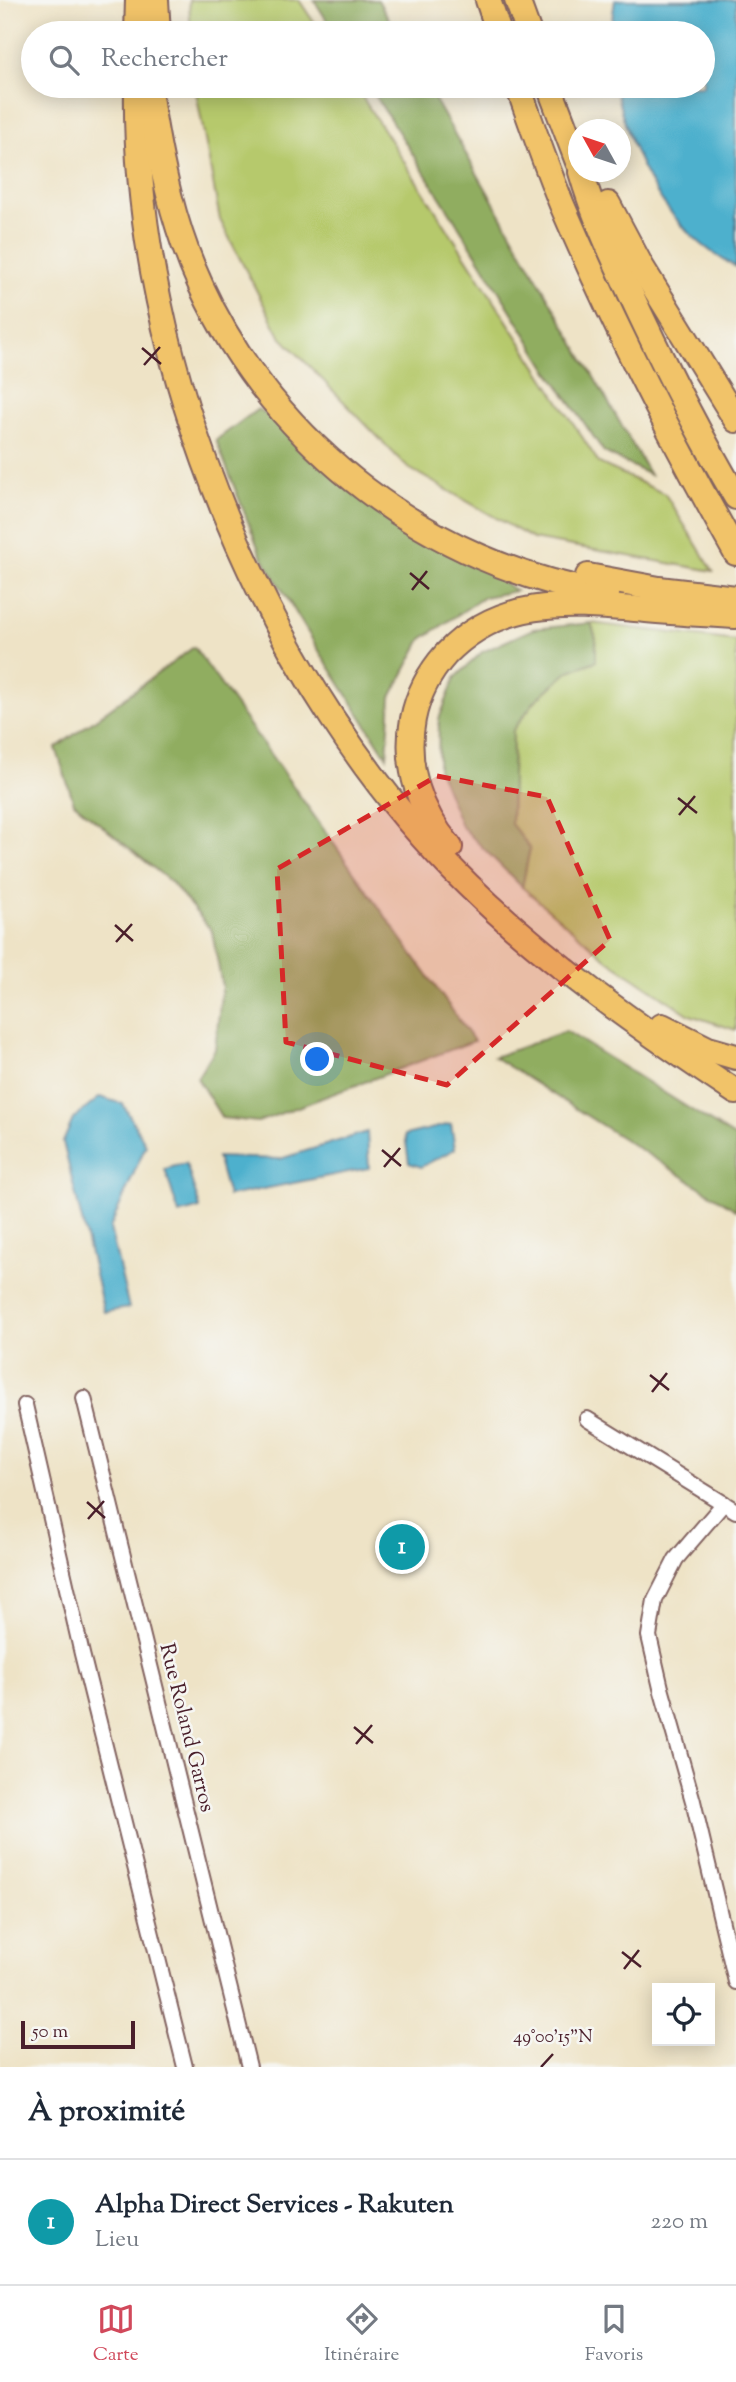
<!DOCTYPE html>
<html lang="fr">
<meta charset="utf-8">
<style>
:root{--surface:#fff;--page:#f2f2f3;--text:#1f2937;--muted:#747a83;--line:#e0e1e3;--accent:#d1495b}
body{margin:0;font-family:"Sorts Mill Goudy",serif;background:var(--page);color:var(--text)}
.controls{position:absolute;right:21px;bottom:21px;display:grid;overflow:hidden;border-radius:0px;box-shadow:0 4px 18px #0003}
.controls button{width:63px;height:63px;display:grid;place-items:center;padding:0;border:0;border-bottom:2px solid var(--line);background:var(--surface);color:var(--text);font:35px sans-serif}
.compass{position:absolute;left:568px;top:119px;width:63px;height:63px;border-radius:50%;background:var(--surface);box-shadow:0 4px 18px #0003;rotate:310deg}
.scale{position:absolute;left:21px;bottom:18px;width:114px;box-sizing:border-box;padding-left:7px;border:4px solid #4a1f2b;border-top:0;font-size:19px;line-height:24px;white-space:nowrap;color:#4a1f2b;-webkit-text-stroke:5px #f6f6f2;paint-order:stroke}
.you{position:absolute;left:318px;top:1060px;width:24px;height:24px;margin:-18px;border:5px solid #fff;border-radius:50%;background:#1a73e8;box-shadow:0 0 0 10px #1a73e833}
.badge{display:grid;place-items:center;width:46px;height:46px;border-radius:50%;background:var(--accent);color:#fff;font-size:23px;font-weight:700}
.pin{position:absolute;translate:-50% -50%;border:4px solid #fff;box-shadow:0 2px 7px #0006}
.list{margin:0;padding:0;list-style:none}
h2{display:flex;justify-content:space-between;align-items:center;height:91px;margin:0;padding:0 28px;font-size:30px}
h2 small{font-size:23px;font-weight:400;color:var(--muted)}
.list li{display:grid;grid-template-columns:46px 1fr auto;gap:21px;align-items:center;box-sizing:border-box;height:126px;padding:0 28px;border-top:2px solid var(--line)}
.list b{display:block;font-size:26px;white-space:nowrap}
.list p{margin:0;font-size:23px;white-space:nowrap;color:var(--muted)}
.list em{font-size:23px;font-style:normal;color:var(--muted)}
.icon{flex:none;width:38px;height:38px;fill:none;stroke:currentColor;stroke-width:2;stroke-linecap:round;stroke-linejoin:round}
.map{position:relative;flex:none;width:736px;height:2067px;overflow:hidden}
.search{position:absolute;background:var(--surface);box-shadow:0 4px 18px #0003;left:21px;right:21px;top:21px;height:77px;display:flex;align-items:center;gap:18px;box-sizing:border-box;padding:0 24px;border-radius:38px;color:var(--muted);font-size:26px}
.sheet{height:217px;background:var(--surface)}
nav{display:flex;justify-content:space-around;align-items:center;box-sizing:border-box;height:98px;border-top:2px solid var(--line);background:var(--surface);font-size:19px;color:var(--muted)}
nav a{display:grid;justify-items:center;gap:4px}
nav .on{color:var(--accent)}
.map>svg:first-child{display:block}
.green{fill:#b6c96c;stroke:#80744c;stroke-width:2}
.forest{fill:#90ad60;stroke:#6d6646;stroke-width:2}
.water{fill:#4eb0cd;stroke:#4c687c;stroke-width:2}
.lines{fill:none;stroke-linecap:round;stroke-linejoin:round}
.street-casing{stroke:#836461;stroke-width:18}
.highway-casing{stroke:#836461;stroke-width:28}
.street{stroke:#fff;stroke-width:14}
.highway{stroke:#f1c369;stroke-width:24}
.marked{fill:#d62828;fill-opacity:0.2;stroke:#d62828;stroke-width:5;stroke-dasharray:14 9;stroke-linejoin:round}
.ticks{fill:none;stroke:#4a1f2b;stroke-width:2.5}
.labels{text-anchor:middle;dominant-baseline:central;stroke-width:5;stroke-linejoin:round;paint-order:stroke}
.street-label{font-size:21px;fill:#4a1f2b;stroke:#f6f6f2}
.ticks-label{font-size:18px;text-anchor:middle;fill:#4a1f2b;stroke:#f6f6f2;stroke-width:5;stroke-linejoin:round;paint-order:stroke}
</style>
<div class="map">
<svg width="736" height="2067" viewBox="0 0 736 2067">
<rect width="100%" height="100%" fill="#f6f6f2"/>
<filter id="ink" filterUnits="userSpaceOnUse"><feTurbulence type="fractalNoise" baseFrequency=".0143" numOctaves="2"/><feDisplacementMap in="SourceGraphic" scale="14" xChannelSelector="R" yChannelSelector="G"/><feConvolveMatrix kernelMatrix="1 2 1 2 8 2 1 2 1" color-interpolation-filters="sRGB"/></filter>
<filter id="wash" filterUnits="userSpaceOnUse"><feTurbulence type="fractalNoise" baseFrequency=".00686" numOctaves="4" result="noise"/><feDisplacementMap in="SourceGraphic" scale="28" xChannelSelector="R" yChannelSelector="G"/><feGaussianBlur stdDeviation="1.57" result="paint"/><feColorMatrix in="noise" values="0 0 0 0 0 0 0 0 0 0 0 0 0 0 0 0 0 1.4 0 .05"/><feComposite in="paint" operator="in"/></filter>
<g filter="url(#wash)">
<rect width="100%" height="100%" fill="#eee3c6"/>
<!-- green -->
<g class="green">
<path d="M 189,0 L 299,0 L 321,33 L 191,33 Z"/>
<path d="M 195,86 L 355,86 L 599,463 L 665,494 L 713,571 L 533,539 L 407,467 L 280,336 L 220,220 Z"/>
<path d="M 591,623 L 736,641 L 736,1030 L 690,1015 L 609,961 L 522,887 L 530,848 L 511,824 L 513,730 L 535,701 L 569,671 L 596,661 L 596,639 Z"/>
</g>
<!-- forest -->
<g class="forest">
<path d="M 314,0 L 378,0 L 397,33 L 335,33 Z"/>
<path d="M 369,86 L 427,86 L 650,475 L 604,452 L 546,367 L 458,225 Z"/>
<path d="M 258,409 L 516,591 L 484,597 L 422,639 L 391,697 L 387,757 L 321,654 L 261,555 L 216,440 Z"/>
<path d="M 591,623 L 596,639 L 596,661 L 569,671 L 535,701 L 513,730 L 511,824 L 530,848 L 522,887 L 461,826 L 438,769 L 439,719 L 455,678 L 482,652 L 533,629 Z"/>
<path d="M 194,647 L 474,1041 L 258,1122 L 222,1118 L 197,1078 L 215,1049 L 222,986 L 212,931 L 172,883 L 74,803 L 56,748 Z"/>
<path d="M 566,1031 L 736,1138 L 736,1210 L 494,1057 Z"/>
</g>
<!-- water -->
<g class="water">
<path d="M 615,0 L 736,0 L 736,267 C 667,231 631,160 615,86 L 703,86 L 703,33 L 610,33 Z"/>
<path d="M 100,1097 L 123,1104 L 146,1145 L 110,1228 L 129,1308 L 104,1312 L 63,1142 L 73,1119 Z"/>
<path d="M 451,1124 L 455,1149 L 421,1167 L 409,1163 L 405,1135 Z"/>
<path d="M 367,1132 L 369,1168 L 228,1196 L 217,1157 L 280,1159 Z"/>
<path d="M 186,1163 L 200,1208 L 179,1214 L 165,1169 Z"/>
</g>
</g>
<g filter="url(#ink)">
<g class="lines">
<!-- street casing -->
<g class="street-casing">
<g id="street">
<path d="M 84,1398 L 249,2067"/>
<path d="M 25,1405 L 82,1654 L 185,2067"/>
<path d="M 587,1419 L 736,1511"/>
<path d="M 724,1503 L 676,1559 L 655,1600 L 649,1636 L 661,1688 L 693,1801 L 736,1982"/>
</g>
</g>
<!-- highway casing -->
<g class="highway-casing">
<g id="highway">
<path d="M 156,0 L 158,33"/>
<path d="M 488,0 L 499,33"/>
<path d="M 517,0 L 529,33"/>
<path d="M 137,33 L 138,0"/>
<path d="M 137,86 C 132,363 270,692 468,885 C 550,965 641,1029 736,1092"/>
<path d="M 518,86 C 532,126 546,166 562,205 C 613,324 672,440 736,553"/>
<path d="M 549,86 L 578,162"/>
<path d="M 150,97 C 160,162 173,226 201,286 C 275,447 432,566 607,594"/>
<path d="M 581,172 C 595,221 619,269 641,316 C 670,377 701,438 736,497"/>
<path d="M 608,204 L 641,266 L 736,420"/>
<path d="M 588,576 L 659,589 L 736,598"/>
<path d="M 450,847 C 420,812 404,766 413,719 C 418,694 429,673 446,654 C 503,595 571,604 646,610 C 676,613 706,614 736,616"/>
<path d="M 662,1026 L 708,1049 L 736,1057"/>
</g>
</g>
<!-- street -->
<use href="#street" class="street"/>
<!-- highway -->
<use href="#highway" class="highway"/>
</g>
</g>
<!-- marked area -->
<path class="marked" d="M 437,776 L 547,797 L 610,940 L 447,1085 L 286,1042 L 277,869 Z"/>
<!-- ticks -->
<path class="ticks" d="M 142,348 L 161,364M 144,365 L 160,347M 410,573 L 429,589M 412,590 L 427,571M 678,798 L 697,813M 679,815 L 695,796M 115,925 L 133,941M 116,942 L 132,924M 382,1150 L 401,1166M 384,1167 L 400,1148M 650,1375 L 669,1390M 652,1392 L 667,1373M 87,1502 L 105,1518M 88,1519 L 104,1501M 354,1727 L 373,1743M 356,1744 L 372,1725M 622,1952 L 641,1967M 624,1969 L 639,1950M 541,2067 L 553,2054"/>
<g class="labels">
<!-- street labels -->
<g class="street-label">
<text transform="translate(186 1728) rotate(76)">Rue Roland Garros</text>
</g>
</g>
<g class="ticks-label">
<text x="553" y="2042">49°00'15"N</text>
</g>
</svg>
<div class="controls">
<button><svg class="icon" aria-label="locate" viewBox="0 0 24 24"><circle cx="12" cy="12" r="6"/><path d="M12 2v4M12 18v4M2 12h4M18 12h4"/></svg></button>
</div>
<svg class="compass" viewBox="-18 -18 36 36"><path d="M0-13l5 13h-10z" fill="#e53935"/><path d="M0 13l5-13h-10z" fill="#747a83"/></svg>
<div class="scale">50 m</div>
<div class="you"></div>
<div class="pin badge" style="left:402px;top:1547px;background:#0f9aa8">1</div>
<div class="search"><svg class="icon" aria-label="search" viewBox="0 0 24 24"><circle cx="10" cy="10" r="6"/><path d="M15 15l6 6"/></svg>Rechercher</div>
</div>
<section class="sheet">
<h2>À proximité<small></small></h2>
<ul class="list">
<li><span class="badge" style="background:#0f9aa8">1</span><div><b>Alpha Direct Services - Rakuten</b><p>Lieu</p></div><em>220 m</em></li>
</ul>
</section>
<nav>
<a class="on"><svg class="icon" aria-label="map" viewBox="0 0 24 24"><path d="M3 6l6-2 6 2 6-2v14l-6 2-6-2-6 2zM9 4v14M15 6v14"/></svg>Carte</a>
<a><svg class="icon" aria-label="directions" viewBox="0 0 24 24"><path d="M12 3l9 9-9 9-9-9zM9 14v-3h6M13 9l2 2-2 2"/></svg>Itinéraire</a>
<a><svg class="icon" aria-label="saved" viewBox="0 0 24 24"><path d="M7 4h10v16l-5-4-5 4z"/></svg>Favoris</a>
</nav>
